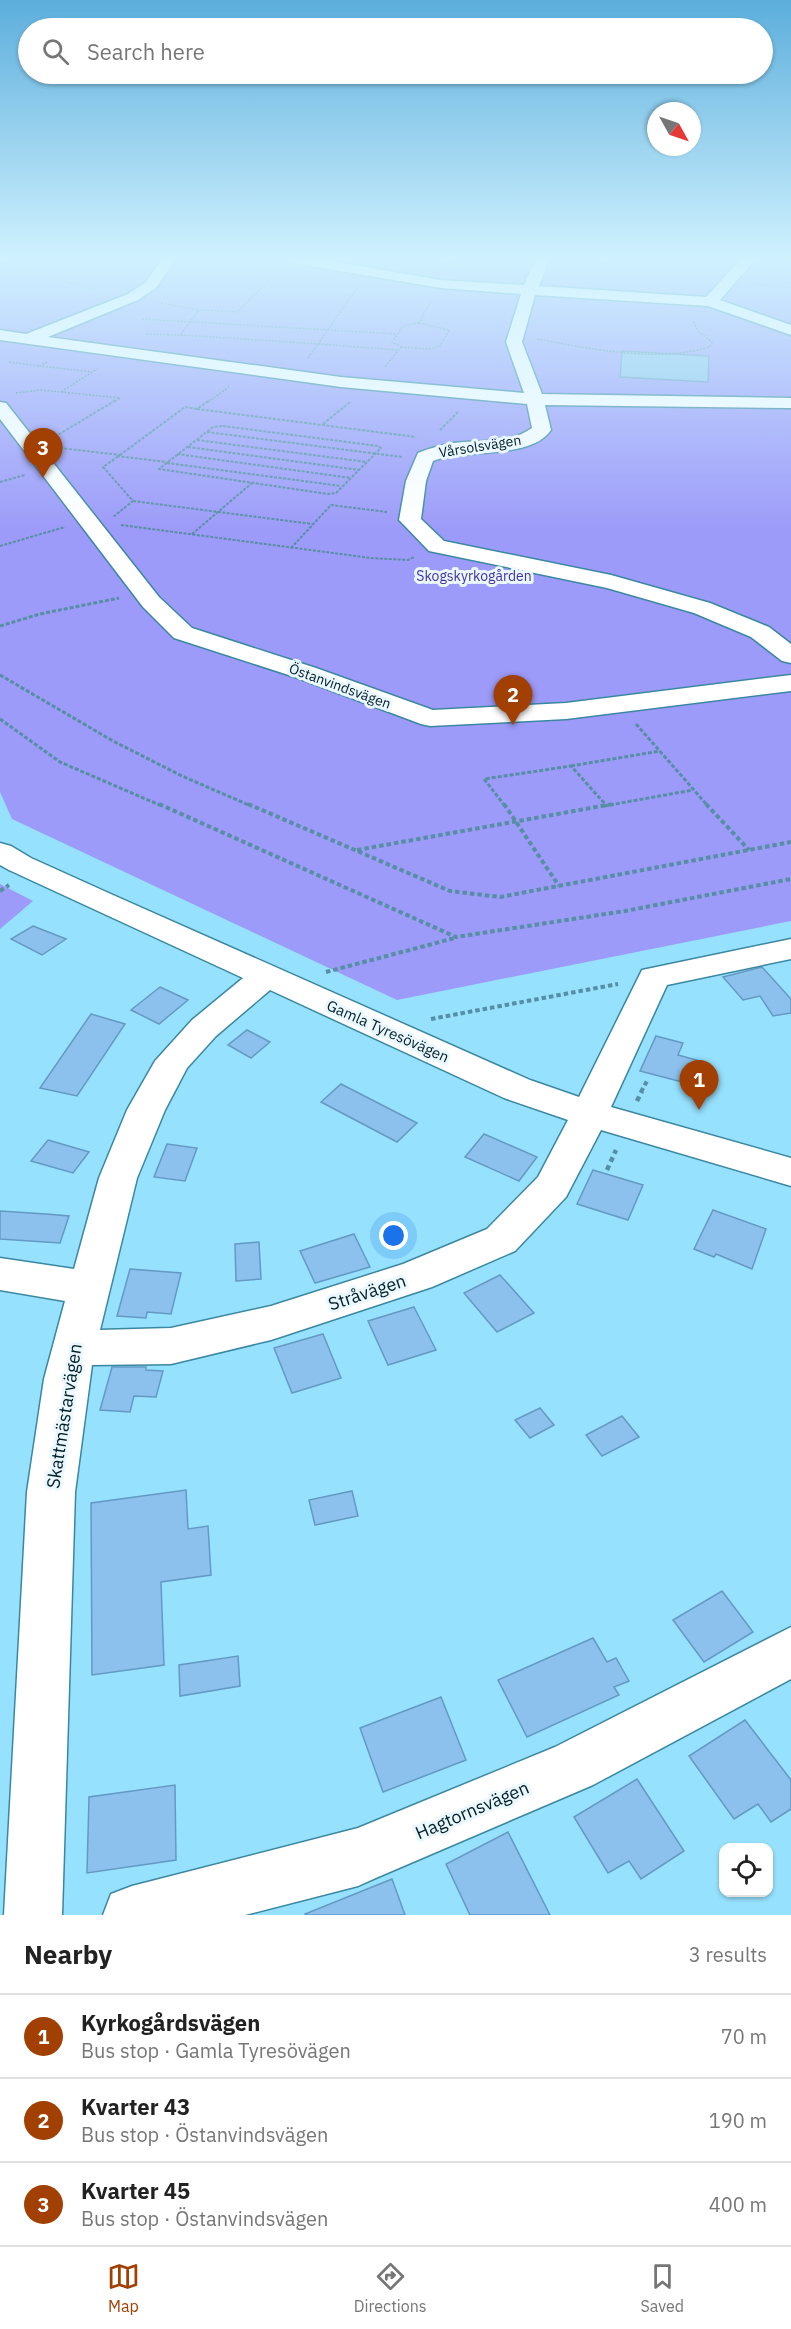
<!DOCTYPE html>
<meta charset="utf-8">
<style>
:root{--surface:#fff;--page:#f6f6f6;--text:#222;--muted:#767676;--line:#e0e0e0;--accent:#a23f03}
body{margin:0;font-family:"IBM Plex Sans",sans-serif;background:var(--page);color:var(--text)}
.controls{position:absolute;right:18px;bottom:18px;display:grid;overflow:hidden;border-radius:12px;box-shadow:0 2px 4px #0004}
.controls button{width:54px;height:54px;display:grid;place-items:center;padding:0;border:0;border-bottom:2px solid var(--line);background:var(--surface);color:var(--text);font:30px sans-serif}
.compass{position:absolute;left:647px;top:102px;width:54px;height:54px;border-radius:50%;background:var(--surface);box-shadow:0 2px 4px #0004;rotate:130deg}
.you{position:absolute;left:394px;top:1236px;width:21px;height:21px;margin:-15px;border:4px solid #fff;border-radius:50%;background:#1a73e8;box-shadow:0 0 0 9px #1a73e833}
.badge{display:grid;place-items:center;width:39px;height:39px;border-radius:50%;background:var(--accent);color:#fff;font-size:20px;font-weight:700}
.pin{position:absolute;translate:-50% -50px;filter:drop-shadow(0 2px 3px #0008)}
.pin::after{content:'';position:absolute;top:32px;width:21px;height:18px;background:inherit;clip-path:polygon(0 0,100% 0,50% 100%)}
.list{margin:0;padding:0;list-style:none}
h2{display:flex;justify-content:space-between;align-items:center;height:78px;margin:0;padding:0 24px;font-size:26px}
h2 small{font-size:20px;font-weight:400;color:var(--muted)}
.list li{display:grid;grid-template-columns:39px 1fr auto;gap:18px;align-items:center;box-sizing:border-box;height:84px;padding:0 24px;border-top:2px solid var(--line)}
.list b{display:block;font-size:22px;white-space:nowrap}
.list p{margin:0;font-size:20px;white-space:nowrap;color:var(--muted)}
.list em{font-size:20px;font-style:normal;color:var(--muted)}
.icon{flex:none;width:33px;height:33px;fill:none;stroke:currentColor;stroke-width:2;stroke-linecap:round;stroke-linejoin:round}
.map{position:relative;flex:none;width:791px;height:1915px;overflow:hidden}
.search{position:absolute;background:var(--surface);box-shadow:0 2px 4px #0004;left:18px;right:18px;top:18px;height:66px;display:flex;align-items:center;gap:15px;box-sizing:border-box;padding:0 21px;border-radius:33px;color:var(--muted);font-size:22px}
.sheet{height:330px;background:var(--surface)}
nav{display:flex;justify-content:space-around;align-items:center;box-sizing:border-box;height:84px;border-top:2px solid var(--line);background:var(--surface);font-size:16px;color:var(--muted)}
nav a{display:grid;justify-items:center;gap:3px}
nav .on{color:var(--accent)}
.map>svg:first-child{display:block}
.green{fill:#9d9bf9}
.building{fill:#8bc1ec;stroke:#6499c3;stroke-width:1.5}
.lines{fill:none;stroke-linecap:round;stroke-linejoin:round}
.minor-casing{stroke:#3b87a1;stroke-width:3}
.path-far4{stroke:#568ea3;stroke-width:1.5;stroke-dasharray:2 1.5;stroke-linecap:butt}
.path-far3{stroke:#568ea3;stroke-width:2;stroke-dasharray:3 1.5;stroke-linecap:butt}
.path-far2{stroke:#568ea3;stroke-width:3;stroke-dasharray:4 2;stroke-linecap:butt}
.path-far1{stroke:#568ea3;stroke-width:4;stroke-dasharray:4.5 3;stroke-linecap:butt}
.path{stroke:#568ea3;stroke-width:4.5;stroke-dasharray:5 4;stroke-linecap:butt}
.minor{fill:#fff;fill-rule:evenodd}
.labels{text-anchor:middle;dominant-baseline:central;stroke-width:6;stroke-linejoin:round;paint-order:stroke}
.far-street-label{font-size:14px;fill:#001e29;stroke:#eaf8fe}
.far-park-label{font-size:14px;fill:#442fa2;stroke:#eaf8fe}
.street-label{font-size:15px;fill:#001e29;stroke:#eaf8fe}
.near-street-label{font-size:18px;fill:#001e29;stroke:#eaf8fe}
</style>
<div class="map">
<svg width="791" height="1915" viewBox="0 0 791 1915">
<rect width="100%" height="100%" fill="#96e1fe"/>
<!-- green -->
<g class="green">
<path d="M 0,260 L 791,260 L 791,921 L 397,1000 L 12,819 L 0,792 Z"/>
<path d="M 0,884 L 33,901 L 0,929 Z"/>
</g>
<!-- building -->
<g class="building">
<path d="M 622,351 L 709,356 L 708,382 L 620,377 Z"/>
<path d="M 33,926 L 66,939 L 42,955 L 11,939 Z"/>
<path d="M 762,967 L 791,999 L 791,1013 L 773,1016 L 760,996 L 743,1000 L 723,977 Z"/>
<path d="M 160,987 L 188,1000 L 159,1024 L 131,1010 Z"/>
<path d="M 91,1014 L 125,1024 L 77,1096 L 40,1088 Z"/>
<path d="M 247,1030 L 270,1042 L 251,1058 L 228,1045 Z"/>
<path d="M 656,1036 L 683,1043 L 678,1055 L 700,1061 L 690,1084 L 640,1071 Z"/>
<path d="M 341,1084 L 417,1123 L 397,1142 L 321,1102 Z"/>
<path d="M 484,1134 L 537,1157 L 519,1181 L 465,1157 Z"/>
<path d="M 48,1140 L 89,1152 L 73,1173 L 31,1161 Z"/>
<path d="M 167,1144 L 197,1148 L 185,1181 L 154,1177 Z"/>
<path d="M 593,1170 L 643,1185 L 628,1220 L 577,1204 Z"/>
<path d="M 713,1210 L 766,1229 L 752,1269 L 716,1254 L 714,1257 L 694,1249 Z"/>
<path d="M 0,1211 L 46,1214 L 69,1216 L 60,1243 L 0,1239 Z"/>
<path d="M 354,1234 L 370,1267 L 315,1283 L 300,1251 Z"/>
<path d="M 259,1242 L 261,1279 L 236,1281 L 235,1244 Z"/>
<path d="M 130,1269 L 181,1273 L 171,1314 L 147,1312 L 146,1318 L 117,1316 Z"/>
<path d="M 500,1275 L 534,1313 L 497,1332 L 464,1293 Z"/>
<path d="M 414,1307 L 436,1350 L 388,1365 L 368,1321 Z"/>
<path d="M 323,1334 L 341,1378 L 292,1393 L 274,1348 Z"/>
<path d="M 112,1367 L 146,1367 L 146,1370 L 163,1371 L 156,1397 L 134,1396 L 130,1412 L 100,1410 Z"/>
<path d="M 540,1408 L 554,1425 L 530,1438 L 515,1420 Z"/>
<path d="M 622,1416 L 639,1437 L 602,1456 L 586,1435 Z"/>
<path d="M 186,1490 L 188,1529 L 208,1526 L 211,1575 L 161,1582 L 164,1665 L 92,1675 L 91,1503 Z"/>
<path d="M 352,1491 L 358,1516 L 315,1525 L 309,1500 Z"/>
<path d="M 722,1591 L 753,1632 L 704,1662 L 673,1620 Z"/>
<path d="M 593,1638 L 607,1662 L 616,1658 L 629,1681 L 614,1687 L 619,1695 L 527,1737 L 498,1680 Z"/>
<path d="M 238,1656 L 240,1686 L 180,1696 L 179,1665 Z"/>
<path d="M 441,1697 L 466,1760 L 383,1792 L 360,1728 Z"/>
<path d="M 745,1720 L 791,1780 L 791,1809 L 771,1822 L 758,1804 L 734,1819 L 689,1756 Z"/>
<path d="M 637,1779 L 684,1851 L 641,1879 L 629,1861 L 608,1873 L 574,1817 Z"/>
<path d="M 175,1785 L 176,1860 L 87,1873 L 89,1797 Z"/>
<path d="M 508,1832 L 550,1915 L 470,1915 L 446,1864 Z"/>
<path d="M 392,1879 L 405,1915 L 306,1915 L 305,1914 Z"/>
</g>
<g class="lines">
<!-- minor casing -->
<g class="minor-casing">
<g id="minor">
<path d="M 161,260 L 175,260 L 156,288 L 138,300 L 48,337 L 341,377 L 524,393 L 506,342 L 521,294 L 441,288 L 298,264 L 291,260 L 326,260 L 441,280 L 524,285 L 535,260 L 549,260 L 539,286 L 706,297 L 740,260 L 755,260 L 720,300 L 791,325 L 791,335 L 708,306 L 535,295 L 522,342 L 542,394 L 791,398 L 791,408 L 545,405 L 551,430 C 531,460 465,448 433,461 L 426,481 L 421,519 L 444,541 L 611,575 L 710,603 L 769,627 L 791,644 L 791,663 L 782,661 L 751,637 L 694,613 L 607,588 L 429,551 L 403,524 L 399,520 L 406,481 L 418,453 C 430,448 442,445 454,443 C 480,440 510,444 532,428 L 527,404 L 341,387 L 0,340 L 0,330 L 26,334 L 128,294 L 146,282 Z"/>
<path d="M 0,402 L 6,403 L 159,597 L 192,628 L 316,668 L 433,710 L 566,703 L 791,675 L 791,691 L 566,719 L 430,726 L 421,724 L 298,678 L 174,638 L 143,607 L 0,419 Z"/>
<path d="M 0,843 L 11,846 L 31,858 L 113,895 L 530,1080 L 579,1097 L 642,970 L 791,939 L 791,959 L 667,985 L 611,1107 L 791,1158 L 791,1186 L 601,1130 L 566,1197 L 515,1251 L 432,1287 L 271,1340 L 171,1364 L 92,1365 L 75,1492 L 62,1915 L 4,1915 L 27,1492 L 44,1379 L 65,1301 L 0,1290 L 0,1258 L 74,1269 L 99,1178 L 127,1110 L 155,1061 L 192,1020 L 243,978 L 9,870 L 0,865 ZM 270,990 L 504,1098 L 568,1120 L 538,1177 L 487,1229 L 403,1264 L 271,1306 L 171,1328 L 100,1330 L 137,1178 L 165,1110 L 187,1068 L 216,1036 Z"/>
<path d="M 791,1627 L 791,1679 L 593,1785 L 378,1877 L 358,1886 L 245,1915 L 103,1915 L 111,1894 L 132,1886 L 358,1828 L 555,1747 Z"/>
</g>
</g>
<!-- path-far4 -->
<g class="path-far4">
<path d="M 102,260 L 136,270"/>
<path d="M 586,260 L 617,264 L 621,260"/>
<path d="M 0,262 L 94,290"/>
<path d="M 452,262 L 458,264 L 445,264 L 453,260"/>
<path d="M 753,284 L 791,288"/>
<path d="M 161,303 L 199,310"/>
<path d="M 142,319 L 397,334"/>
<path d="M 419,323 L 449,330"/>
<path d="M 146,334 L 180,335 L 199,310 L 237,312 L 275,275 L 287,276"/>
<path d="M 181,335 L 318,344 L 357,288"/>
<path d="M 537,339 C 592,349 656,363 710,347 L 712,342 L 698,331 L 693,320"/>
<path d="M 401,347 L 429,349 L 440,346 L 450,329"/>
<path d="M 308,358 L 318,344 L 398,350"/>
<path d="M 9,362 L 40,366"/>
<path d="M 47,362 L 40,366 L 92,372"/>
<path d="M 385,367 L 401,347 L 392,342 L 403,326 L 419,323 L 431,301"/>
<path d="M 61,392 L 120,398 L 114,402"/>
<path d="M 16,393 L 41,390 L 61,392 L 97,369"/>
<path d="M 208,402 L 229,387"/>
</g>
<!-- path-far3 -->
<g class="path-far3">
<path d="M 197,409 L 416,437"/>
<path d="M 323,424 L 350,402"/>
<path d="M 223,426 L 378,446 L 381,448 L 336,493 L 328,494 L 159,469 L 213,427 Z"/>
<path d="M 440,430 L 458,412"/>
<path d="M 207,432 L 402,457"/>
<path d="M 51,439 L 116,400"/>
<path d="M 197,440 L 367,462"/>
<path d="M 188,447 L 359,470"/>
<path d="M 60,448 L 120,455 L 103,467 L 133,501 L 113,517"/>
<path d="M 177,454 L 351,478"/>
<path d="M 120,455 L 185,407 L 197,409 L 210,400"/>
<path d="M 117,456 L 167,462"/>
<path d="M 167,463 L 341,486"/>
<path d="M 0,482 L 25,475"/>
<path d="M 133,501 L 312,524"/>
<path d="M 121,525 L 371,558 L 408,560 L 414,557"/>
<path d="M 192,534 L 252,483"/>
<path d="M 0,546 L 65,527"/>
<path d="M 291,548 L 331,505 L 387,512"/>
</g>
<!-- path-far2 -->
<g class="path-far2">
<path d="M 0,626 L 40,614 L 119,598"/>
<path d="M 0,675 L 113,741 L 182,776 L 251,806"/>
<path d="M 0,719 L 60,762 L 162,806"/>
<path d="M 636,724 L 708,806"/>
<path d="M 571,766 L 660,751"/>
<path d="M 505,806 L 484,779 L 571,766 L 606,805"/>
<path d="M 604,806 L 693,790"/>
</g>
<!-- path-far1 -->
<g class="path-far1">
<path d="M 159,804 L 456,937 L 625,911 L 791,879"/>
<path d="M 248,804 L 450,891 L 500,897 L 791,842"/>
<path d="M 504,804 L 559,886"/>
<path d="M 706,804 L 749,850"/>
<path d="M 357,850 L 613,804"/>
<path d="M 0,891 L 9,885"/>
<path d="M 326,972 L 455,938"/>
<path d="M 431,1019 L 618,984"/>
<path d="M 641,1092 L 647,1081"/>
</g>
<!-- path -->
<g class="path">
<path d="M 637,1101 L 642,1091"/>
<path d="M 607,1170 L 616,1150"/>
</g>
<!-- minor -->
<use href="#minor" class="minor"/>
</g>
<!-- sky -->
<linearGradient id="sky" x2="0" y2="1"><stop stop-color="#5caedc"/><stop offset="0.49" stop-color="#d0f2ff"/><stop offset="1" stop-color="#d0f2ff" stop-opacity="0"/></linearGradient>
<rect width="791" height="529" fill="url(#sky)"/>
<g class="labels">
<!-- far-street labels -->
<g class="far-street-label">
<text transform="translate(480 446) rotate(-9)">Vårsolsvägen</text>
<text transform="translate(340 686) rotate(20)">Östanvindsvägen</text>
</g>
<!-- far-park labels -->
<g class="far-park-label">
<text x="474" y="576">Skogskyrkogården</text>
</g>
<!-- street labels -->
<g class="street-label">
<text transform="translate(388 1031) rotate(24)">Gamla Tyresövägen</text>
</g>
<!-- near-street labels -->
<g class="near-street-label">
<text transform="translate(367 1292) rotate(-18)">Stråvägen</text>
<text transform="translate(64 1416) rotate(-81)">Skattmästarvägen</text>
<text transform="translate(472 1810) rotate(-23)">Hagtornsvägen</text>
</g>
</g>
</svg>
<div class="controls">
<button><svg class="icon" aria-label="locate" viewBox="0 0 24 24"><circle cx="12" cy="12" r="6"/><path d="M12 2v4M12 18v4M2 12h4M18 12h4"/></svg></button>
</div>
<svg class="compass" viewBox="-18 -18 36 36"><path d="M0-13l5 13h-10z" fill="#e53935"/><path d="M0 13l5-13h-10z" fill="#767676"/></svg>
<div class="you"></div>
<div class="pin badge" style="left:699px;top:1110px">1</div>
<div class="pin badge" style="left:513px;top:725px">2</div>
<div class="pin badge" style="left:43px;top:478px">3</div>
<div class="search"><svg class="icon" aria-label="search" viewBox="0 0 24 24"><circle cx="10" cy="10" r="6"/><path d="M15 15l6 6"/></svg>Search here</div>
</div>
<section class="sheet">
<h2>Nearby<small>3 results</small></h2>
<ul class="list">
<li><span class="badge">1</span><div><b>Kyrkogårdsvägen</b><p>Bus stop · Gamla Tyresövägen</p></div><em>70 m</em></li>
<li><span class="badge">2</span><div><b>Kvarter 43</b><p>Bus stop · Östanvindsvägen</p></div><em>190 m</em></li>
<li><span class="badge">3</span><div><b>Kvarter 45</b><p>Bus stop · Östanvindsvägen</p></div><em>400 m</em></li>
</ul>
</section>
<nav>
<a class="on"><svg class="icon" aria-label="map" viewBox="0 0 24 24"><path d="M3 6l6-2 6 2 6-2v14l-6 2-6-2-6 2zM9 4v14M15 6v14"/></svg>Map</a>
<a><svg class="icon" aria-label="directions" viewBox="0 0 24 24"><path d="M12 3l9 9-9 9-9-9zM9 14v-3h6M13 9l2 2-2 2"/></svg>Directions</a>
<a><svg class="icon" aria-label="saved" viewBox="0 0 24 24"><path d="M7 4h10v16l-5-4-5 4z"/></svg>Saved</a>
</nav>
